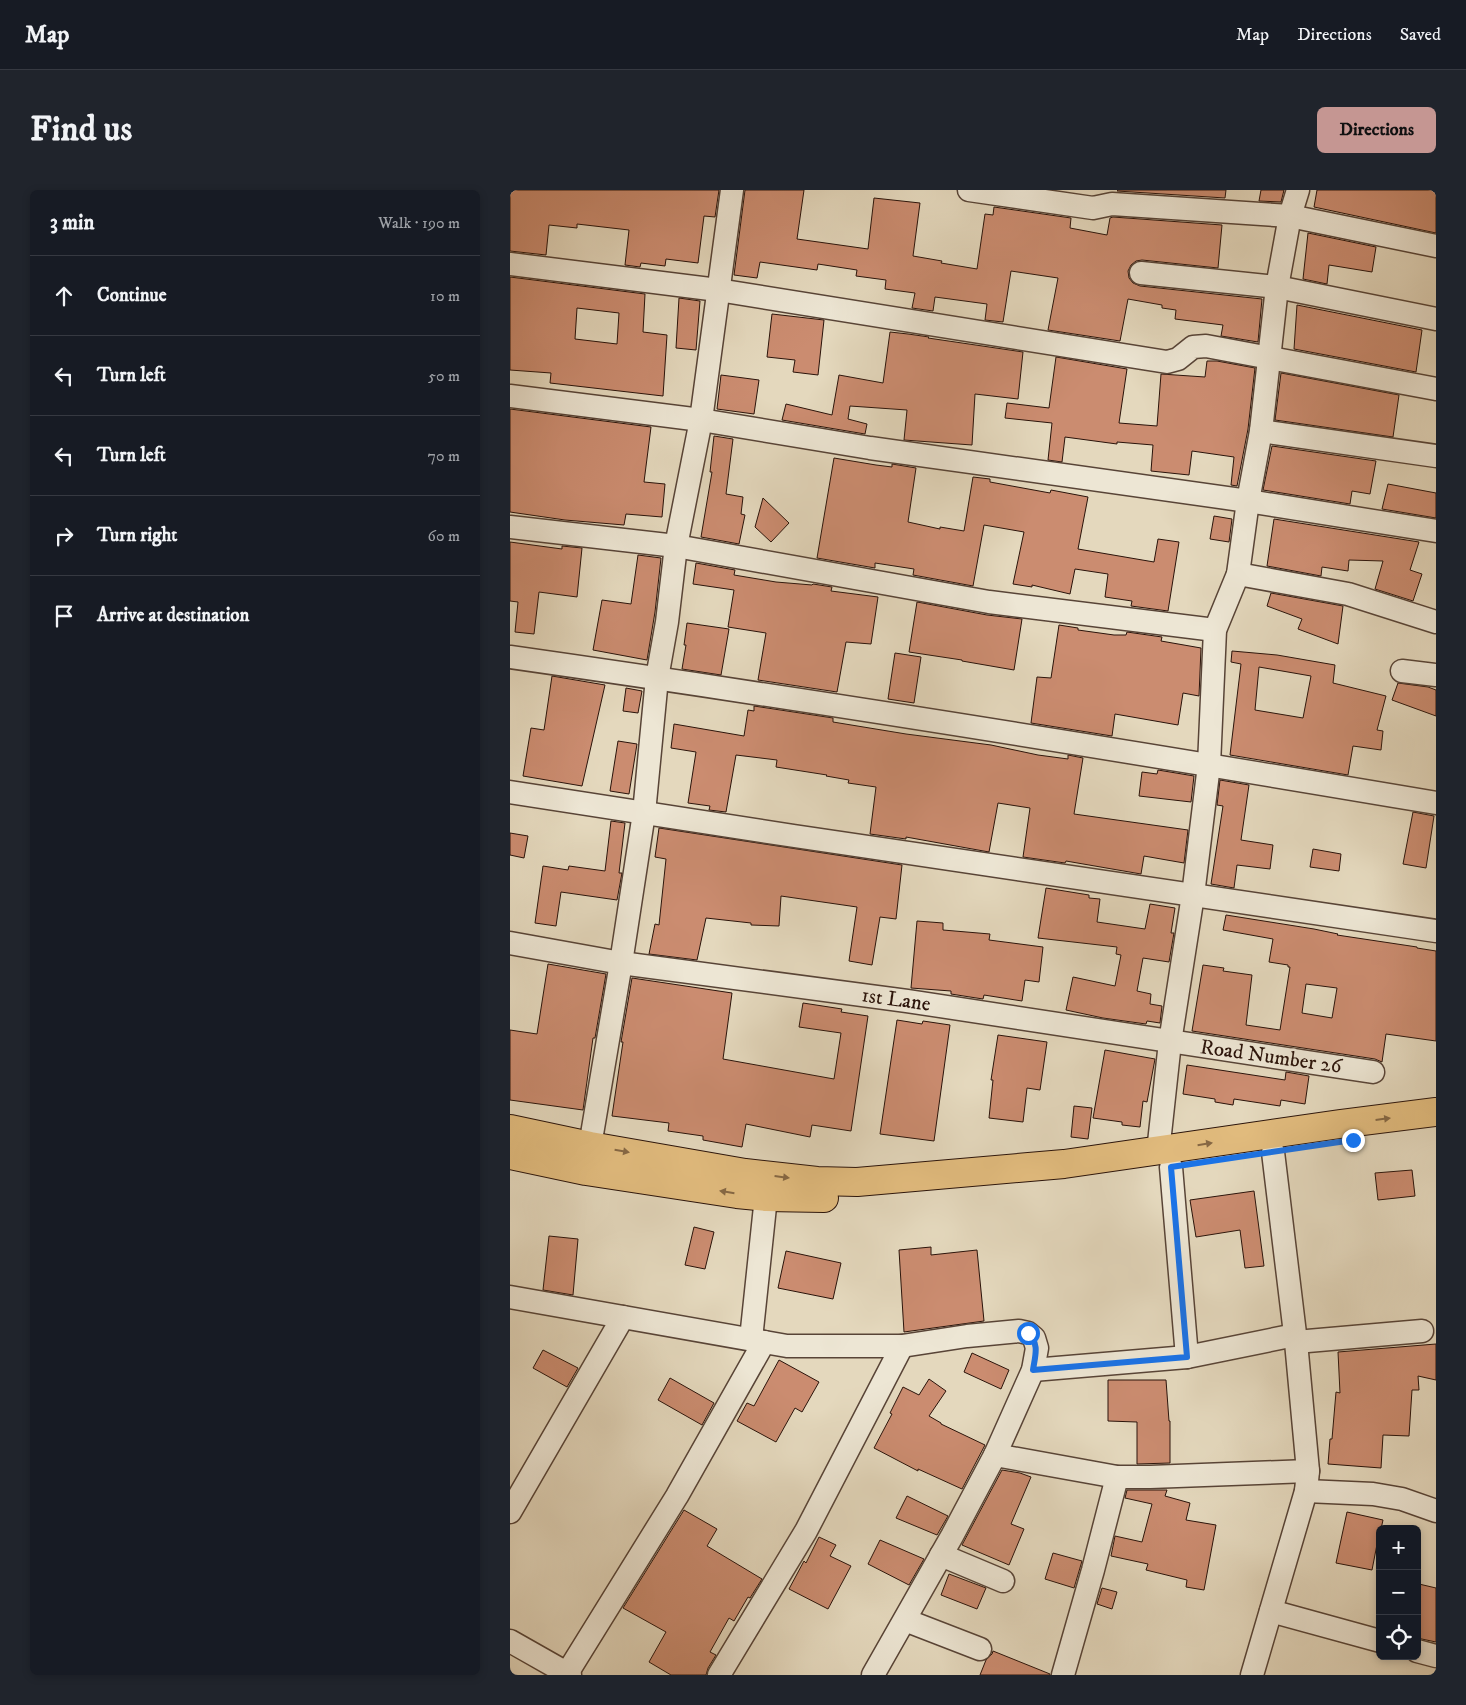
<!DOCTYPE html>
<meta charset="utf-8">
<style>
:root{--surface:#171b24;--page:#20242c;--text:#f1f3f6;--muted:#9ea1a6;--line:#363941;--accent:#c59692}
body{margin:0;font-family:"IM FELL DW Pica",serif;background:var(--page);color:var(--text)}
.controls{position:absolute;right:15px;bottom:15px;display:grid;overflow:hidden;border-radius:8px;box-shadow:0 2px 8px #0003}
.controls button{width:45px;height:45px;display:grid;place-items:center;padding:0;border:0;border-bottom:1px solid var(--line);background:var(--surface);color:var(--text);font:25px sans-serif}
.stop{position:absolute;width:15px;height:15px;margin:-11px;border:4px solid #1a73e8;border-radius:50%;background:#fff}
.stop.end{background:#1a73e8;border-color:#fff;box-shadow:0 1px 5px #0008}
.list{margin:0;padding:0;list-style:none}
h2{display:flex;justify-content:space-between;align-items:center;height:65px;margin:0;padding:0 20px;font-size:21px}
h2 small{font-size:16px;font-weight:400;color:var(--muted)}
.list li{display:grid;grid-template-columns:32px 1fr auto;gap:15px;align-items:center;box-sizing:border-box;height:80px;padding:0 20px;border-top:1px solid var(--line)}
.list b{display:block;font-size:19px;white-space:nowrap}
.list em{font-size:16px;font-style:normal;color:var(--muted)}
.icon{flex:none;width:28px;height:28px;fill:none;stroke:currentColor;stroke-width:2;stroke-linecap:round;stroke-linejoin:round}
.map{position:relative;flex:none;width:926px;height:1485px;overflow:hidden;border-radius:8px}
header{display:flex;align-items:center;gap:30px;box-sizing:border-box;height:70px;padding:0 25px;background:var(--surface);border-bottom:1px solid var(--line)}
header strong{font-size:24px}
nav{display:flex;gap:28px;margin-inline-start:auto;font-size:18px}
.intro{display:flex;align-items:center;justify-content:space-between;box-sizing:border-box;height:120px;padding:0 30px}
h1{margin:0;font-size:35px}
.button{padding:12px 22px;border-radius:8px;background:var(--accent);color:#111;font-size:18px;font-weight:700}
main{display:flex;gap:30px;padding:0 30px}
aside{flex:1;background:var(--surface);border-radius:8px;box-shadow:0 2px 8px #0003}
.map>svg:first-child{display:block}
.building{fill:#cb8c70;stroke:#2a130a;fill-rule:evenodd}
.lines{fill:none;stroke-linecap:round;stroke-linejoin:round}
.minor-casing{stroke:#584437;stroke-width:25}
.major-casing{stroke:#2a130a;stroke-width:30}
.minor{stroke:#ede6d4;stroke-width:22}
.major{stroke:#e2bc7e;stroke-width:28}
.oneway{fill:#866844}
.route{stroke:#1a73e8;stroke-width:6}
.labels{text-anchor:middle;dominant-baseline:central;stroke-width:5;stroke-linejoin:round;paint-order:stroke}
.street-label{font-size:21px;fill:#2a130a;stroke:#ede6d4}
</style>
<header>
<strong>Map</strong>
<nav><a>Map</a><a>Directions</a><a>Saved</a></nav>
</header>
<div class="intro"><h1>Find us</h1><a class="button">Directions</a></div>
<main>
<aside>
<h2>3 min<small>Walk · 190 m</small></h2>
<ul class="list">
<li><svg class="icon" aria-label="ahead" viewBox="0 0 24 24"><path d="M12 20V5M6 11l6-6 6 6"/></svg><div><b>Continue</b></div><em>10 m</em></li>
<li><svg class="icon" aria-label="left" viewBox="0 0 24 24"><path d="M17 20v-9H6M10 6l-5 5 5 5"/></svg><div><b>Turn left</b></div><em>50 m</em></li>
<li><svg class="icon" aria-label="left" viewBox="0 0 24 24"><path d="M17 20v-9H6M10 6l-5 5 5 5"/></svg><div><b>Turn left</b></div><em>70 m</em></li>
<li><svg class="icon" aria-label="right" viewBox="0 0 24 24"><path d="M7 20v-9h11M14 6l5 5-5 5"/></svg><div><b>Turn right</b></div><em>60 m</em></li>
<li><svg class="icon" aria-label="arrive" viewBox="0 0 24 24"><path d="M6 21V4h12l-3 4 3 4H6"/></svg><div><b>Arrive at destination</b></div></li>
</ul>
</aside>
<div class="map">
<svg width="926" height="1485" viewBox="0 0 926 1485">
<rect width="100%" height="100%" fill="#e4d8bd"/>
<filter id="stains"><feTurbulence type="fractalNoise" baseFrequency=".004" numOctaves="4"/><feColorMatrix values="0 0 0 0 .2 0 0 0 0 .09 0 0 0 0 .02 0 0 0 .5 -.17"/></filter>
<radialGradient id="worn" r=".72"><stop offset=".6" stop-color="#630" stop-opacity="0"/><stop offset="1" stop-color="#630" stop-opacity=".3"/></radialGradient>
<!-- building -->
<g class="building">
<path d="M 0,0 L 209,0 L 205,27 L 194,26 L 188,73 L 156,69 L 155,76 L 131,73 L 130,77 L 115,75 L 119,40 L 67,34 L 67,38 L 39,35 L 36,65 L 0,61 Z"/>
<path d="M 235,0 L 294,0 L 287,49 L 358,59 L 364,8 L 410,13 L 403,66 L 432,71 L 431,73 L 467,79 L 475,24 L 483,25 L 484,17 L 561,28 L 560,38 L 597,45 L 600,28 L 603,27 L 712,35 L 708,78 L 632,70 L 626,71 L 621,75 L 618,81 L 619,88 L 623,93 L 630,96 L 752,109 L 748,152 L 711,146 L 713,135 L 665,129 L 666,120 L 652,118 L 652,115 L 618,109 L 610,151 L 538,140 L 548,88 L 501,81 L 493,132 L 475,130 L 477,114 L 425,107 L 423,121 L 402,118 L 405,103 L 375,99 L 376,90 L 346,86 L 347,80 L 308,74 L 307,80 L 250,72 L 247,88 L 224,85 Z"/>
<path d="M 608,0 L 716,0 L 715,8 L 607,1 Z"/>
<path d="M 751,0 L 774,0 L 771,12 L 749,11 Z"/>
<path d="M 807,0 L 926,0 L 926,43 L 804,17 Z"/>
<path d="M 798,43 L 866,57 L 862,82 L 819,75 L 817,94 L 793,89 Z"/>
<path d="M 0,87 L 135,104 L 133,142 L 157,145 L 153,206 L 40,193 L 41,183 L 0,180 ZM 67,118 L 109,123 L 107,154 L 65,149 Z"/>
<path d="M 169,108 L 190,111 L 186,160 L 166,158 Z"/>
<path d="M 787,115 L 912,140 L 906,182 L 784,159 Z"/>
<path d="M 262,124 L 314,130 L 308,185 L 283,182 L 285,170 L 257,167 Z"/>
<path d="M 380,142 L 398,144 L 419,147 L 418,148 L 513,162 L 508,209 L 465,204 L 462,255 L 394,250 L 397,220 L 340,216 L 338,229 L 357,234 L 355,244 L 272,230 L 276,214 L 322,225 L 329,185 L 373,193 Z"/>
<path d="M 546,167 L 617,179 L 609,233 L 647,236 L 651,184 L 695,187 L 697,171 L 707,171 L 745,178 L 738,239 L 727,296 L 721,295 L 724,267 L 682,261 L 679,285 L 641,281 L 643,255 L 607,252 L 607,254 L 555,247 L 552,272 L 538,270 L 542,233 L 495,228 L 497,213 L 539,218 Z"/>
<path d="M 771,183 L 889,205 L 883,247 L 765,230 Z"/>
<path d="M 211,185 L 249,190 L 244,224 L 207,219 Z"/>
<path d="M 0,219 L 141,237 L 134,292 L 155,294 L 152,327 L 116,324 L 114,335 L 55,330 L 0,322 Z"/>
<path d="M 204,246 L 223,249 L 216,304 L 233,307 L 231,324 L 235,325 L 229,354 L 191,347 L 202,282 L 200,282 Z"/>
<path d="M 762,256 L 866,271 L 860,304 L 842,301 L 840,314 L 753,300 Z"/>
<path d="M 324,268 L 366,275 L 382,277 L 382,274 L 406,278 L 398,332 L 430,339 L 430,337 L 454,341 L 463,287 L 480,289 L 480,292 L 540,303 L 541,300 L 578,307 L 568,359 L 644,372 L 648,349 L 669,352 L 658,421 L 621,416 L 622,411 L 595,407 L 598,384 L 565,379 L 560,404 L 522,395 L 522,397 L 503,394 L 514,342 L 474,335 L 463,396 L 403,385 L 404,379 L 365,373 L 365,378 L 307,368 Z"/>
<path d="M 878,294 L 926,303 L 926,328 L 872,319 Z"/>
<path d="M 253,308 L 279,333 L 261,352 L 245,337 Z"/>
<path d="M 704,326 L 722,329 L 719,352 L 700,349 Z"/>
<path d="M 764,329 L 909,352 L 900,380 L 912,384 L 903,411 L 865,399 L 873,371 L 839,370 L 838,381 L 812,377 L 811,386 L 757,376 Z"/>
<path d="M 0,352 L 52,359 L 52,356 L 72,358 L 67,407 L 29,402 L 24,444 L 5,442 L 8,412 L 0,411 Z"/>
<path d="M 128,365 L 151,368 L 145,422 L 137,470 L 83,460 L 92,410 L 121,414 Z"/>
<path d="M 186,373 L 225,380 L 224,385 L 266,392 L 302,395 L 303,394 L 322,397 L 321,401 L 368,407 L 361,454 L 336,452 L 327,502 L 248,490 L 256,443 L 218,437 L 224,400 L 183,394 Z"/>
<path d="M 761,403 L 833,416 L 828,454 L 788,439 L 792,429 L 757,416 Z"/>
<path d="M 407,412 L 477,425 L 512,429 L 504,480 L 452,471 L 452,470 L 399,462 Z"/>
<path d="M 177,433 L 219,439 L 211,485 L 172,479 L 176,455 L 174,455 Z"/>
<path d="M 549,435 L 568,438 L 568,440 L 604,445 L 616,445 L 617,442 L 652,447 L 651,451 L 691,458 L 689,506 L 673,503 L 668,535 L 605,524 L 602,546 L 521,533 L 527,487 L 541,488 Z"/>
<path d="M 722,461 L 767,465 L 825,475 L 823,493 L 876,506 L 867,540 L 873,541 L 871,560 L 843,556 L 838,585 L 720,565 L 731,474 L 721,472 ZM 749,477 L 801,486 L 793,528 L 745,520 Z"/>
<path d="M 385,463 L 411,467 L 404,513 L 378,509 Z"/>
<path d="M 42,486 L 95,495 L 72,596 L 13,586 L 21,538 L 34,540 Z"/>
<path d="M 888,493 L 918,497 L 926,500 L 926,526 L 882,510 Z"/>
<path d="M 116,498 L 132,501 L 128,523 L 113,521 Z"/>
<path d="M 244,516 L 323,528 L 323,532 L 396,544 L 481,555 L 528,565 L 558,569 L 558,565 L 573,568 L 564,624 L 678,640 L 674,673 L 634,666 L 631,684 L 556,671 L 555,673 L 513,667 L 520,618 L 488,613 L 479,662 L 396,647 L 396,649 L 360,644 L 366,597 L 338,593 L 339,590 L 316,586 L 317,585 L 266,577 L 267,570 L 226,565 L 216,622 L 199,620 L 200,616 L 178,613 L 186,562 L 161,558 L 164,534 L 234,546 L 238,520 L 244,521 Z"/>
<path d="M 108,551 L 127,554 L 119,604 L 100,601 Z"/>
<path d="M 648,580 L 684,586 L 681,612 L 629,606 L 632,582 L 647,584 Z"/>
<path d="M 710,590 L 739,595 L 731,650 L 763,655 L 760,679 L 727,675 L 724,698 L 701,694 L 713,616 L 707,615 Z"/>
<path d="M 903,622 L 924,626 L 916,678 L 893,674 Z"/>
<path d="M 101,631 L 115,633 L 109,683 L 112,683 L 107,710 L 51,702 L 46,736 L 25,733 L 33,676 L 58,680 L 59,676 L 95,681 Z"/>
<path d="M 149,638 L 392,675 L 386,729 L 370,727 L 362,775 L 339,771 L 347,717 L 271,706 L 269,736 L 241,735 L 241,733 L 196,728 L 187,770 L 139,764 L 145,734 L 149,735 L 156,669 L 145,667 Z"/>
<path d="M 0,643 L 18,646 L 14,668 L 0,665 Z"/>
<path d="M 803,659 L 831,664 L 829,681 L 800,677 Z"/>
<path d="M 536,698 L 579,705 L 579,708 L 590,709 L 587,732 L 635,739 L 640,714 L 665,718 L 661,743 L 664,743 L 659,772 L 633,768 L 627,801 L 641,804 L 640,814 L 652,816 L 650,833 L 637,831 L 636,834 L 593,828 L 556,820 L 563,787 L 605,796 L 611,765 L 606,764 L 607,757 L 528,748 Z"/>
<path d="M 716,725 L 804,739 L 828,744 L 827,745 L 907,757 L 907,758 L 926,761 L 926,851 L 876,844 L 872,872 L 865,869 L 682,841 L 693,775 L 714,778 L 713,781 L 742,785 L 736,835 L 770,840 L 780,777 L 778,777 L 778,775 L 759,772 L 763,749 L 713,740 ZM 796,794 L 827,798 L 822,828 L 792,823 Z"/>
<path d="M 407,731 L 433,733 L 433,740 L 480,744 L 479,750 L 533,757 L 529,792 L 515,790 L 512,811 L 474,805 L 473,809 L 460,807 L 441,804 L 441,801 L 401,798 Z"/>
<path d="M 38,774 L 96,784 L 85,848 L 83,848 L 73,920 L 0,910 L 0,840 L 27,844 Z"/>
<path d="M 122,788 L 222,803 L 213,869 L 324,889 L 331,843 L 289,837 L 293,813 L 332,819 L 331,822 L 358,826 L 341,941 L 302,935 L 300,947 L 236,934 L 232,957 L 193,950 L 193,946 L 158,941 L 159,933 L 102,926 L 113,852 L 111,852 Z"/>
<path d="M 387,830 L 412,834 L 413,831 L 440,835 L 424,951 L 370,944 Z"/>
<path d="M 488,845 L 537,852 L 530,900 L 517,898 L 513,932 L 479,928 L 483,890 L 481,890 Z"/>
<path d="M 595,860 L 645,869 L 637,912 L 633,911 L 630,937 L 612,935 L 612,932 L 583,928 Z"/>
<path d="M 677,875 L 775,890 L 776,882 L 799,886 L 795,914 L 771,910 L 770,916 L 724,909 L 723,915 L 705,912 L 705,909 L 673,904 Z"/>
<path d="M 564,916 L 582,918 L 578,949 L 561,947 Z"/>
<path d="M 902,980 L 905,1006 L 868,1010 L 865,983 Z"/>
<path d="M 744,1001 L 754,1076 L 735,1078 L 730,1040 L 686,1047 L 680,1010 Z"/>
<path d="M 184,1037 L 204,1042 L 195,1079 L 175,1075 Z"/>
<path d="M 39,1046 L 68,1049 L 63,1105 L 33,1100 Z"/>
<path d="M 421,1057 L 421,1065 L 467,1060 L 474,1131 L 394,1142 L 389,1060 Z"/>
<path d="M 276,1061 L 331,1073 L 323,1109 L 268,1098 Z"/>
<path d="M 926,1154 L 926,1190 L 908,1186 L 909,1200 L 902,1200 L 899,1246 L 873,1245 L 871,1278 L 818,1274 L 820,1249 L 822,1249 L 826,1202 L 830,1203 L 828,1162 Z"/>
<path d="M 33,1160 L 68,1178 L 57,1197 L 23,1178 Z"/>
<path d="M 462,1163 L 499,1180 L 491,1199 L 454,1182 Z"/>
<path d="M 269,1170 L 309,1192 L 292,1222 L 285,1218 L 266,1252 L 227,1231 L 237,1213 L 244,1216 Z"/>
<path d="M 160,1188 L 204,1213 L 192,1235 L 148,1210 Z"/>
<path d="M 419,1189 L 436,1201 L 419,1226 L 431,1233 L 431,1234 L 475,1255 L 452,1299 L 408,1279 L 408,1281 L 364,1258 L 382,1224 L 380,1223 L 393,1197 L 409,1205 Z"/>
<path d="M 598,1190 L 656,1190 L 659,1231 L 660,1231 L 660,1273 L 627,1274 L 627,1232 L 598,1231 Z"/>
<path d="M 492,1280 L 510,1283 L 521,1287 L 501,1334 L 514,1339 L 499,1375 L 452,1355 Z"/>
<path d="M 617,1300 L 657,1300 L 655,1306 L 680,1313 L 676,1330 L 706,1335 L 694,1400 L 676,1397 L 677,1390 L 636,1380 L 638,1374 L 601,1366 L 605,1346 L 632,1352 L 642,1314 L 615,1308 Z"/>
<path d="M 397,1306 L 438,1326 L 427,1345 L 386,1328 Z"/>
<path d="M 174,1320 L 207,1339 L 197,1356 L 252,1389 L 240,1408 L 238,1407 L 224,1431 L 219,1428 L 200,1462 L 206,1465 L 198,1478 L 196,1485 L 161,1485 L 139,1472 L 156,1442 L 113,1418 Z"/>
<path d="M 837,1322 L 873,1330 L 871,1339 L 870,1339 L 862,1380 L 826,1373 Z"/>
<path d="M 309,1347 L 326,1355 L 320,1366 L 341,1376 L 318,1419 L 279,1399 L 294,1371 L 296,1373 Z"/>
<path d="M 370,1350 L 414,1369 L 399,1395 L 358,1374 Z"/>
<path d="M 543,1363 L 572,1371 L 564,1398 L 535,1389 Z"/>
<path d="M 439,1384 L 476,1398 L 467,1419 L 431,1405 Z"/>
<path d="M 909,1394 L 926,1398 L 926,1452 L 907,1448 L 907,1402 Z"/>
<path d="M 592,1398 L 607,1402 L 602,1419 L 587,1414 Z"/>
<path d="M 483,1461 L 540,1484 L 540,1485 L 470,1485 L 476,1470 L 482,1464 Z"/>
</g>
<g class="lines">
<!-- minor casing -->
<g class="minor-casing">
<g id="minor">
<path d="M 459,0 L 583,18 L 602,14 L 780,26 L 926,56"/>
<path d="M 0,74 L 208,100 L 657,172 L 668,169 L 683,157 L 696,156 L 926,199"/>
<path d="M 631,83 L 767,97 L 926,129"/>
<path d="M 0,206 L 191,230 L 360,258 L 738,311 L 926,341"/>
<path d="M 751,241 L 926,266"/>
<path d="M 0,337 L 166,356 L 479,412 L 705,440"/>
<path d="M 728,384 L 838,404 L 926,432"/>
<path d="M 0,467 C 309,511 618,561 926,613"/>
<path d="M 892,481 L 926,485"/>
<path d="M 0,602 L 284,646 L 926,741"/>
<path d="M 0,753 L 111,773 L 397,811 L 863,882"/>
<path d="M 80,956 L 111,773 L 134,623 L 147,488 L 157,432 L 166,356 L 191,230 L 222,0"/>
<path d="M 648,962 L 660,852 L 683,705 L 699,575 L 705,440 L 728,384 L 738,311 L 751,241 L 767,97 L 780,26 L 788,0"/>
<path d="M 661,977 L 677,1167"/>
<path d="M 0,1107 L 277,1156 L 392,1156 L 457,1146 L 509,1141 L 518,1143 L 524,1148 L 527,1158 L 523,1180 L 485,1265 L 442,1346 L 363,1485"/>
<path d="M 241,1149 L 256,1007"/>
<path d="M 786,1152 L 912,1141"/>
<path d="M 523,1180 L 677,1167 L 785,1145"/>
<path d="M 485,1265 L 607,1287 L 640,1287 L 798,1281"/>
<path d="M 796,1301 L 863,1304 L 892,1309 L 926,1321"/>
<path d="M 0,1322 L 113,1127"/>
<path d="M 431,1365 L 493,1391"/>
<path d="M 761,1421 L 870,1451"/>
<path d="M 395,1430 L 470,1459"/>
<path d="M 0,1451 L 60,1485"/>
<path d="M 907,1461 L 926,1466"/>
<path d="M 56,1485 L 167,1306 L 254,1152"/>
<path d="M 209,1485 L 296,1341 L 392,1156"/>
<path d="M 553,1485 L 583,1380 L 607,1287"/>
<path d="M 742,1485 L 796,1301 L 798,1281 L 786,1152 L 763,962"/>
</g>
</g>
<!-- major casing -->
<g class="major-casing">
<g id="major">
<path d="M 0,939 L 80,956 L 235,983 L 307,991 L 347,992 L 554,974 L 830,934 L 926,922"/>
<path d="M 0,965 L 76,981 L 227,1004 L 256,1007 L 314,1008"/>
</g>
</g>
<!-- minor -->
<use href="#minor" class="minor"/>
<!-- major -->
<use href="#major" class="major"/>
</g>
<!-- one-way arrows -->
<defs><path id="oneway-solid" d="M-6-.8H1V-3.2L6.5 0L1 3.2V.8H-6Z" transform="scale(1.25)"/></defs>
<g class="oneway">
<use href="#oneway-solid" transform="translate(873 929) rotate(-7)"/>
<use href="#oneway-solid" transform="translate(695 954) rotate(-9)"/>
<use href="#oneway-solid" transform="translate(112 961) rotate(10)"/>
<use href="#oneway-solid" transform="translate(272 987) rotate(7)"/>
<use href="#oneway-solid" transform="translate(217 1002) rotate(-171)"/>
</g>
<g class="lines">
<!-- route -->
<path class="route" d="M 518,1143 C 530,1154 525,1166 523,1180 L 677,1167 L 661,977 L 843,950"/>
</g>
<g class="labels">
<!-- street labels -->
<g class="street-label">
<text transform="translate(386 810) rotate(8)">1st Lane</text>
<text transform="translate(761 867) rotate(8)">Road Number 26</text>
</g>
</g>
<rect width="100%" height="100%" filter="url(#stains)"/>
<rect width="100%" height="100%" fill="url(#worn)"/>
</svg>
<div class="controls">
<button>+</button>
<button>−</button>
<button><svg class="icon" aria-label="locate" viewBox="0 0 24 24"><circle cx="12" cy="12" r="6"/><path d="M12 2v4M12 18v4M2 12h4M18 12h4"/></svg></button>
</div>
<div class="stop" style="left:518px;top:1143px"></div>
<div class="stop end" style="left:843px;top:950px"></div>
</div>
</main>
